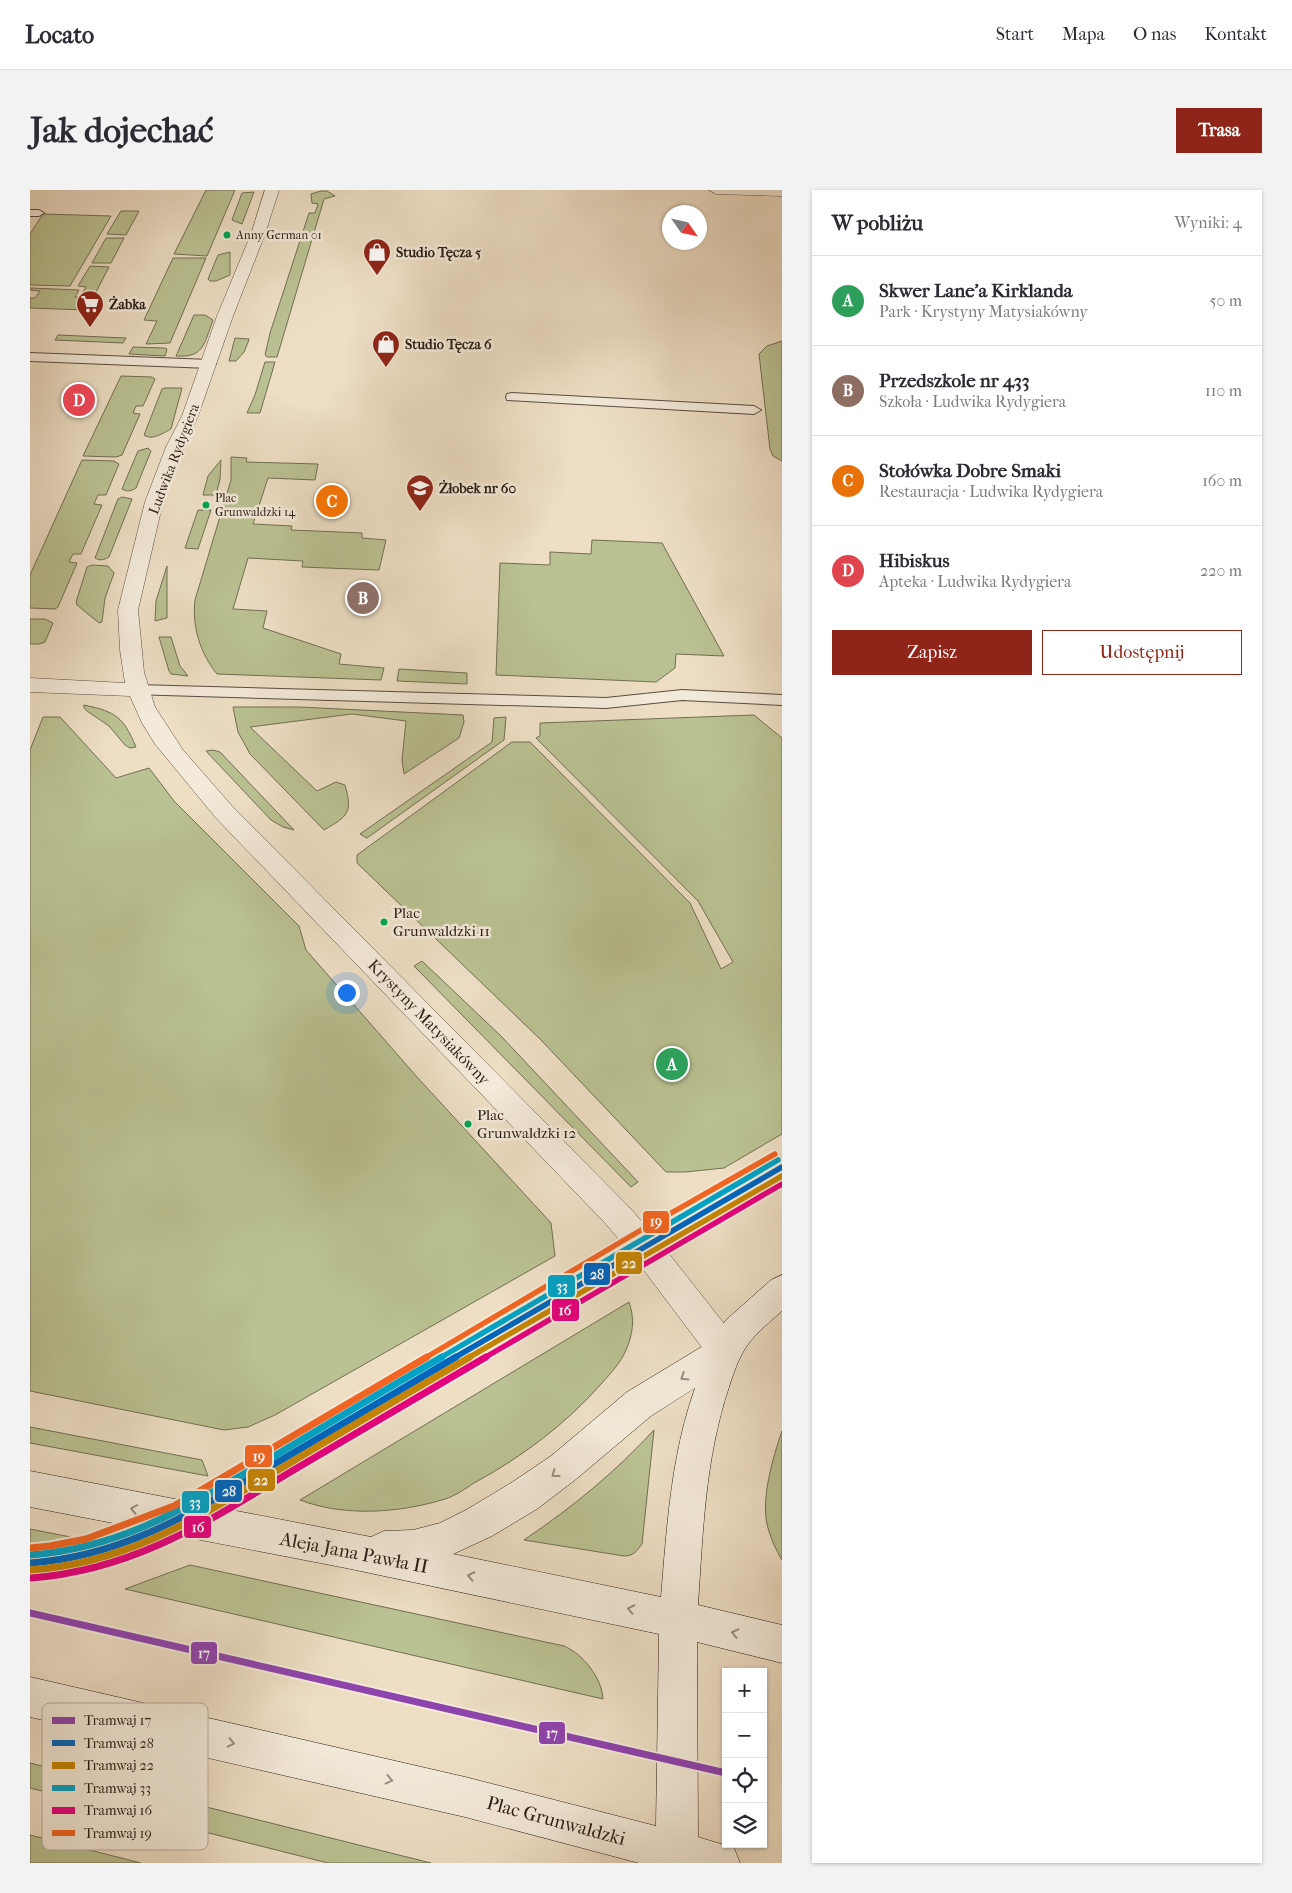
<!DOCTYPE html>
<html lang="pl">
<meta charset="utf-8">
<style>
:root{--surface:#fff;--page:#f2f2f3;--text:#2b2b33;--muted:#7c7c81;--line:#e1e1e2;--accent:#8f2418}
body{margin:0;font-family:"IM FELL French Canon",serif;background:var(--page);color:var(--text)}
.controls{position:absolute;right:15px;bottom:15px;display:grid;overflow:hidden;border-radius:0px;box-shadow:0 1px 4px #0004}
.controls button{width:45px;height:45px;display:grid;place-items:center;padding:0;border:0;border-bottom:1px solid var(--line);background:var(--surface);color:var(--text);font:25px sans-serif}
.compass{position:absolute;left:632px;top:15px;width:45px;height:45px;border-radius:50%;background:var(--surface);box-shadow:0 1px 4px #0004;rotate:124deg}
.you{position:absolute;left:316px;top:802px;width:18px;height:18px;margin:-12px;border:4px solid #fff;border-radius:50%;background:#1a73e8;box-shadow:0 0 0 8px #1a73e833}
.badge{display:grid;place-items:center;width:32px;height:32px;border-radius:50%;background:var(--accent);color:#fff;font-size:16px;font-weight:700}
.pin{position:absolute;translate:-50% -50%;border:2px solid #fff;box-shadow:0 1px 5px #0006}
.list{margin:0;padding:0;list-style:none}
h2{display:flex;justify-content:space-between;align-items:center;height:65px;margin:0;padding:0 20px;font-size:21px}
h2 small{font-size:16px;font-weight:400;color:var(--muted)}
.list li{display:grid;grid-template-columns:32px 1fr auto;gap:15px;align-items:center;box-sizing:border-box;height:90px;padding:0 20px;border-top:1px solid var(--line)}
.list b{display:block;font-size:19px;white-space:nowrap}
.list p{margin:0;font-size:16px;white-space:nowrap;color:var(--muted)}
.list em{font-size:16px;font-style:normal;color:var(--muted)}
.actions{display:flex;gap:10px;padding:15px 20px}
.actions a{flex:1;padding:11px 0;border:1px solid var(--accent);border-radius:0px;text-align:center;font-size:18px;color:var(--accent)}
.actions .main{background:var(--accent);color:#fff}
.icon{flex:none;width:28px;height:28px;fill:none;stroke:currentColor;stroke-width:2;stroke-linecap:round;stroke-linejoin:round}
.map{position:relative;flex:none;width:752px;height:1673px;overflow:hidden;border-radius:0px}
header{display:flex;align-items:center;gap:30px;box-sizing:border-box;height:70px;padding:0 25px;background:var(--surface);border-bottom:1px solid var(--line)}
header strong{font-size:24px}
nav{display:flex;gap:28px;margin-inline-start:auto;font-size:18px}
.intro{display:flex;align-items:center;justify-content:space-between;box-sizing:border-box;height:120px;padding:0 30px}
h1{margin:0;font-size:35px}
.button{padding:12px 22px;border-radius:0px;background:var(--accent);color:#fff;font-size:18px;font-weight:700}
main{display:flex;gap:30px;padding:0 30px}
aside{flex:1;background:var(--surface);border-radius:0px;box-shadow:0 1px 4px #0004}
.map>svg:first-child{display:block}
.green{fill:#bac192;stroke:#726e53}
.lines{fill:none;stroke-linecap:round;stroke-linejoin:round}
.service-casing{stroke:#5a4c40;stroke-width:2}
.minor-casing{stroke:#5a4c40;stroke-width:1}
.tertiary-casing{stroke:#5a4c40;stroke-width:1}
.secondary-casing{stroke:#291c14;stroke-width:1}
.service{fill:#f3ead9;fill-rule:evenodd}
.minor{fill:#f3ead9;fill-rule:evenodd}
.tertiary{fill:#f3ead9;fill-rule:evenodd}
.secondary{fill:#f3ead9;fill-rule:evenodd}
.tram-1-casing{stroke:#f3ead9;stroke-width:11}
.tram-2-far1-casing{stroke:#f3ead9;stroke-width:9}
.tram-2-casing{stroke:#f3ead9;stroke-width:11}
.tram-3-far1-casing{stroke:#f3ead9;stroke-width:9}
.tram-3-casing{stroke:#f3ead9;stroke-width:11}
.tram-4-far1-casing{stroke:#f3ead9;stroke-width:9}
.tram-4-casing{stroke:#f3ead9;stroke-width:11}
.tram-5-far1-casing{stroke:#f3ead9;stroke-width:9}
.tram-5-casing{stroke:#f3ead9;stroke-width:11}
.tram-6-far1-casing{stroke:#f3ead9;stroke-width:9}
.tram-6-casing{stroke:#f3ead9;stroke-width:11}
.tram-1{stroke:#8e44ad;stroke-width:7}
.tram-2-far1{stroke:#0065bd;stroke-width:5.5}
.tram-2{stroke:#0065bd;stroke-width:7}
.tram-3-far1{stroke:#c48405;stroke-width:5.5}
.tram-3{stroke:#c48405;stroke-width:7}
.tram-4-far1{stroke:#02a2c5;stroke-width:5.5}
.tram-4{stroke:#02a2c5;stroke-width:7}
.tram-5-far1{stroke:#e5007d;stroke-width:5.5}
.tram-5{stroke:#e5007d;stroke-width:7}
.tram-6-far1{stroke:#f26522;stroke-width:5.5}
.tram-6{stroke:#f26522;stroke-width:7}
.oneway{stroke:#988d80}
.bus-dot{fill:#00a651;stroke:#f3ead9;stroke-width:2}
.labels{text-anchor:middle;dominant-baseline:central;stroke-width:5;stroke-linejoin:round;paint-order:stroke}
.far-bus-label{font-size:12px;fill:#291c14;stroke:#f3ead9;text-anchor:start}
.far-poi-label{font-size:14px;font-weight:bold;fill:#291c14;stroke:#f3ead9;text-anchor:start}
.far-street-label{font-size:14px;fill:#291c14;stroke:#f3ead9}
.bus-label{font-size:15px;fill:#291c14;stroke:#f3ead9;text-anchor:start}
.street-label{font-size:16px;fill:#291c14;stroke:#f3ead9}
.near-street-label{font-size:19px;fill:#291c14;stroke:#f3ead9}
.key{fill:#f3ead9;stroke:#b6ac9e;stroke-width:1}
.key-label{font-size:14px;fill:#291c14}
.line-badge{stroke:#f3ead9;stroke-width:2}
.badge-label{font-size:14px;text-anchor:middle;font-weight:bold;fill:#fff}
</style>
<header>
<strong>Locato</strong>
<nav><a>Start</a><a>Mapa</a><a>O nas</a><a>Kontakt</a></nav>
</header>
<div class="intro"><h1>Jak dojechać</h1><a class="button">Trasa</a></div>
<main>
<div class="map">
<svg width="752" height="1673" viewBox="0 0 752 1673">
<rect width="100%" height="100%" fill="#eddec4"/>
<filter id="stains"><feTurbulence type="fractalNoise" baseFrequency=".004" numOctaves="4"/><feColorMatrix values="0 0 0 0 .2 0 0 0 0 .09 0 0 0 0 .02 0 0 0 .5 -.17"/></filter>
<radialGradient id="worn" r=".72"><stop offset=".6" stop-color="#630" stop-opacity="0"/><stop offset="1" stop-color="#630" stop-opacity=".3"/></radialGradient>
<!-- green -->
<g class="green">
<path d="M 176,0 L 205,0 L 177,66 L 144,64 Z"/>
<path d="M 291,1 L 297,1 L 305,6 L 294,9 L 247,167 L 237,167 L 235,165 L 240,143 L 279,23 L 285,23 L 288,14 L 282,13 L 281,4 Z"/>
<path d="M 224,2 L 212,34 L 202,30 L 212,3 Z"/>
<path d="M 91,21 L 109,21 L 96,45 L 77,44 Z"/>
<path d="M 13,24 L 81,26 L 40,96 L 0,95 L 0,44 Z"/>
<path d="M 76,48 L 94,48 L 81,73 L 62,73 Z"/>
<path d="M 200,62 L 200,85 L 186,91 L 180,91 L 178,89 L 188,65 Z"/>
<path d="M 143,68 L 176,68 L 140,153 L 116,154 L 127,131 L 114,130 Z"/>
<path d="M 60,76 L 79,77 L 65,104 L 52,104 L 56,97 L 48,96 Z"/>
<path d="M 0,98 L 49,100 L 45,107 L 63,108 L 56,120 L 0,118 L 0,108 L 5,108 L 10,101 L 0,100 Z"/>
<path d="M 164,125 L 175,125 L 183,130 C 174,154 174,168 146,166 Z"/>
<path d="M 28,145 L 96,148 L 93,153 L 25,150 Z"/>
<path d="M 205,148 L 219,149 L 219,150 L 214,162 L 206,171 L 199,171 Z"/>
<path d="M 752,151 L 752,271 L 743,266 L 740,259 L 729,164 L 737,156 Z"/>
<path d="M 103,157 L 134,158 L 137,159 L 135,166 L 99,164 Z"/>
<path d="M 235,172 L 245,172 L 230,223 L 217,223 L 225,205 Z"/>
<path d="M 91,186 L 122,187 L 125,189 L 113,216 L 106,216 L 103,223 L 110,224 L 92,265 L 86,267 L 53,266 Z"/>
<path d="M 135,198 L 152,198 L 141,239 C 133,243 122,251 114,245 L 132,199 Z"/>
<path d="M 118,258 L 121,261 L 106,298 C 102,301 97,302 92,299 L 108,261 Z"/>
<path d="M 201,267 L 217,268 L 216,272 L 288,274 L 285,290 L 238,288 L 223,334 L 262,336 L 261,340 L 332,343 L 332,348 L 356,350 L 349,380 L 272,377 L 273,371 L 218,368 L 203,419 L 237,421 L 233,438 L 311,464 L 309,474 L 354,478 L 351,490 L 187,484 C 170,463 162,437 165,410 L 201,290 Z"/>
<path d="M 52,270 L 84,271 L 89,274 L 76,305 L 68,305 L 64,314 L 72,315 L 51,364 L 43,364 L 39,372 L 47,373 L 28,417 L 25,419 L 0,418 L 0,385 Z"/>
<path d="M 191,270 L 190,289 L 186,305 L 173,305 L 178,286 Z"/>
<path d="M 92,307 L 102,309 L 79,367 C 74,370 70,371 65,368 L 88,309 Z"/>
<path d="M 168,320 L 181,320 L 168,359 L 155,358 Z"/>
<path d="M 562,350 L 632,353 L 694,466 L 646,464 L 645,478 L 626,492 L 466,485 L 470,373 L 520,375 L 520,362 L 561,364 Z"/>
<path d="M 62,375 L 78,376 L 84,383 L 75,408 L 72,432 L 69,433 L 47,415 L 46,412 L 57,377 Z"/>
<path d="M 137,376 L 137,428 L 125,431 L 126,411 Z"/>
<path d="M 0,429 L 15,429 L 23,433 L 15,452 L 9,454 L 0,454 Z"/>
<path d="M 129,447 L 141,447 L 150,476 L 158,486 L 141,484 L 139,481 Z"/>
<path d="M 369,479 L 437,483 L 437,494 L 367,491 Z"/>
<path d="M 54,515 C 87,522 93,527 106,557 L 100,558 L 95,555 L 79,536 L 57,521 L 54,518 Z"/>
<path d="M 203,517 L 269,517 L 433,525 L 434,532 L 429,548 L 374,584 L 372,570 L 376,531 L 322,524 L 220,537 L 287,601 L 306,592 L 315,595 C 323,623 318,626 294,640 L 220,564 L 208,542 Z"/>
<path d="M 724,525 L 752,548 L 752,944 L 694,978 L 655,982 L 636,982 L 511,850 L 327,673 L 327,665 L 482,552 L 500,552 L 660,713 L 691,779 L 703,772 L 668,711 L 506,548 L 510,546 L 510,533 Z"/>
<path d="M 13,527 L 30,527 L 86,588 L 119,578 L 144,611 L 269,736 L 276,760 L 387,887 L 521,1033 L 525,1066 L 245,1225 L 218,1237 L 194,1240 L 0,1201 L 0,560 Z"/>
<path d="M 476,527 L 474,550 L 337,648 L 330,644 L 462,552 L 464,528 Z"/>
<path d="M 183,560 L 190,562 L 264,640 L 253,637 L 241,630 L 176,561 Z"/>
<path d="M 392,771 L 472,847 L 608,992 L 601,997 L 384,776 Z"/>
<path d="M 599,1112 C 605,1129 603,1144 596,1160 C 591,1172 581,1183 572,1193 C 536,1234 492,1267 444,1293 C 435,1299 425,1306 415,1309 C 370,1323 314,1327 270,1310 Z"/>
<path d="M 0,1237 L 172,1270 L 178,1286 L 0,1253 Z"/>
<path d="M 624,1240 L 612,1354 C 606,1362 603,1366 594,1366 L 494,1350 C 544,1316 583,1284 624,1240 Z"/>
<path d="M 752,1241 L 752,1370 C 746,1360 741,1349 738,1338 C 730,1311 743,1267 752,1241 Z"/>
<path d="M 0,1339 L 61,1351 L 0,1360 Z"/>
<path d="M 160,1375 L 534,1456 C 553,1464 572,1488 573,1509 L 95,1399 Z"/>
<path d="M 0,1573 L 401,1673 L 298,1673 L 0,1598 Z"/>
<path d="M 0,1645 L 111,1673 L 0,1673 Z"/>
</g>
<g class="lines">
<!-- service casing -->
<g class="service-casing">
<g id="service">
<path d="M 0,20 L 9,20 L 14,23 L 9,26 L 0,26 Z"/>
<path d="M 0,163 L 180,170 L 186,174 L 180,178 L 0,171 Z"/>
<path d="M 482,203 L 724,216 L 731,220 L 724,224 L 477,210 L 476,207 L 477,204 Z"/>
<path d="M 107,495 L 576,508 L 652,500 L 752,505 L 752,515 L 652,510 L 576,518 L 101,504 L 99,500 L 101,496 Z"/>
</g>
</g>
<!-- minor casing -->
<g class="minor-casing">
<path id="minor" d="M 679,0 L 752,0 L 752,6 L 686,4 Z"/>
</g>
<!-- tertiary casing -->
<g class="tertiary-casing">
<path id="tertiary" d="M 235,0 L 249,0 L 235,44 L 203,126 L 168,226 L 154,257 L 133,312 L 108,420 L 114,482 L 125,517 L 153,560 L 202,616 L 597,1015 L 625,1046 L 707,1150 L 712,1161 L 707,1172 L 695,1176 L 683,1172 L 603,1066 L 575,1033 L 186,628 L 125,554 L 112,533 L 100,506 L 0,502 L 0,488 L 95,493 L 90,460 L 88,420 L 115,312 L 136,257 L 152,226 L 187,126 L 221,44 Z"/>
</g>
<!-- secondary casing -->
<g class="secondary-casing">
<path id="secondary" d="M 752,1085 L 752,1121 C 741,1131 728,1141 719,1153 C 709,1166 704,1182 699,1197 C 675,1269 673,1341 668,1415 L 752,1435 L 752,1473 L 667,1452 L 668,1647 L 704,1658 L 710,1673 L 609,1673 L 435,1627 L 0,1527 L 0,1487 L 435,1587 L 626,1636 L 629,1444 L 316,1378 L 0,1317 L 0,1281 L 341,1347 L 354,1341 L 383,1340 L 410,1333 L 436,1320 L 481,1293 L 521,1266 L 597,1202 L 683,1150 L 696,1130 L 741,1090 ZM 665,1198 C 641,1266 637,1335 631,1407 L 423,1364 L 462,1346 L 507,1319 L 545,1290 L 621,1226 Z"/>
</g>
<!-- service -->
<use href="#service" class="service"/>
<!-- minor -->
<use href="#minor" class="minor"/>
<!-- tertiary -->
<use href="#tertiary" class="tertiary"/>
<!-- secondary -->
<use href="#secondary" class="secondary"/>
<!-- tram-1 casing -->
<g class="tram-1-casing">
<path id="tram-1" d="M 0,1423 L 696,1583"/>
</g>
<!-- tram-2-far1 casing -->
<g class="tram-2-far1-casing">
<path id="tram-2-far1" d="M 424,1168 L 752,977"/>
</g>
<!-- tram-2 casing -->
<g class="tram-2-casing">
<path id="tram-2" d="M 0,1373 C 99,1366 171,1317 253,1269 C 311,1235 369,1201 426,1167"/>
</g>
<!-- tram-3-far1 casing -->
<g class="tram-3-far1-casing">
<path id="tram-3-far1" d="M 438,1168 L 752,986"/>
</g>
<!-- tram-3 casing -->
<g class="tram-3-casing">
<path id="tram-3" d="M 0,1380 C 102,1373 175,1323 260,1273 C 320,1237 380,1202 440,1167"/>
</g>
<!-- tram-4-far1 casing -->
<g class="tram-4-far1-casing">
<path id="tram-4-far1" d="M 410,1168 L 748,970"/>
</g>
<!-- tram-4 casing -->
<g class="tram-4-casing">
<path id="tram-4" d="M 0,1365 C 96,1358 165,1312 246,1265 C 301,1232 356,1199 412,1167"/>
</g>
<!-- tram-5-far1 casing -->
<g class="tram-5-far1-casing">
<path id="tram-5-far1" d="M 454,1168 L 752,994"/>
</g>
<!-- tram-5 casing -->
<g class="tram-5-casing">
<path id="tram-5" d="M 1,1388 C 105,1380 180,1330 267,1278 C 330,1241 393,1204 456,1167"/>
</g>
<!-- tram-6-far1 casing -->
<g class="tram-6-far1-casing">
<path id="tram-6-far1" d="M 395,1168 L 606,1043 L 745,964"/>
</g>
<!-- tram-6 casing -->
<g class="tram-6-casing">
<path id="tram-6" d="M 0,1358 L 20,1356 L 56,1349 L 144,1316 L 397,1167"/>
</g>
<!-- tram-1 -->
<use href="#tram-1" class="tram-1"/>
<!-- tram-2-far1 -->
<use href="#tram-2-far1" class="tram-2-far1"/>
<!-- tram-2 -->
<use href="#tram-2" class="tram-2"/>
<!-- tram-3-far1 -->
<use href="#tram-3-far1" class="tram-3-far1"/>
<!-- tram-3 -->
<use href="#tram-3" class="tram-3"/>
<!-- tram-4-far1 -->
<use href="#tram-4-far1" class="tram-4-far1"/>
<!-- tram-4 -->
<use href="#tram-4" class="tram-4"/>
<!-- tram-5-far1 -->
<use href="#tram-5-far1" class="tram-5-far1"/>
<!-- tram-5 -->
<use href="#tram-5" class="tram-5"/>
<!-- tram-6-far1 -->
<use href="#tram-6-far1" class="tram-6-far1"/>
<!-- tram-6 -->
<use href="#tram-6" class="tram-6"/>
</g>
<!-- one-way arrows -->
<defs><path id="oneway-chevron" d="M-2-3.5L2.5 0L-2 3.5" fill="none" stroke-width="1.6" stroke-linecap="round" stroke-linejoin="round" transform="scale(1.25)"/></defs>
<g class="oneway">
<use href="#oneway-chevron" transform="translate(654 1187) rotate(148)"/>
<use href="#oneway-chevron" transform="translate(525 1284) rotate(144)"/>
<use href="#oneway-chevron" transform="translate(104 1319) rotate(-169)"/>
<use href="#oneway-chevron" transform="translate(441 1386) rotate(-168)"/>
<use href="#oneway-chevron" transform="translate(601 1419) rotate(-168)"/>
<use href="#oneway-chevron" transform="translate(705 1443) rotate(-166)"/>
<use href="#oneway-chevron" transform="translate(201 1553) rotate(13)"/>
<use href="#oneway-chevron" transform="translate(359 1590) rotate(13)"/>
</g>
<!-- icons -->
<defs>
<g id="shop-pin" transform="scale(1.4375)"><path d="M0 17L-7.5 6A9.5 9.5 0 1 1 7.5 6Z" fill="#8f2418" stroke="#f3ead9"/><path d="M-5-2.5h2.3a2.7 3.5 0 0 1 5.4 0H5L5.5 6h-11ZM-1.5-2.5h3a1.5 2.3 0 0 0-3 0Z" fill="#fff"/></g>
<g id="supermarket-pin" transform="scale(1.4375)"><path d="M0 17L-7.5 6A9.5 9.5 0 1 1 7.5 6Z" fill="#8f2418" stroke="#f3ead9"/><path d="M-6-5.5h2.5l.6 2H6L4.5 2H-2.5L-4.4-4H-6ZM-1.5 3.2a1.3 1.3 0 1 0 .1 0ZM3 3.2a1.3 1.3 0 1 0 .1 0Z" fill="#fff"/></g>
<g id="school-pin" transform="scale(1.4375)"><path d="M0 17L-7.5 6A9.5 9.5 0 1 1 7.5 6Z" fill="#8f2418" stroke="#f3ead9"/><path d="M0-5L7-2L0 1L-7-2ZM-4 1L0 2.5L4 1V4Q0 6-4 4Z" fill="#fff"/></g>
</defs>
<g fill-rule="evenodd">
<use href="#shop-pin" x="347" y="62"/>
<use href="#supermarket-pin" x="60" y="114"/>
<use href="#shop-pin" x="356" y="154"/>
<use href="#school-pin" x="390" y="298"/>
</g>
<!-- markers -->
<g class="bus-dot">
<circle cx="197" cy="45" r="4.5"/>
<circle cx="176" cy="315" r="4.5"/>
<circle cx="354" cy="732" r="4.5"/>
<circle cx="438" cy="934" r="4.5"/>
</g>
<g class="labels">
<!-- far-bus labels -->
<g class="far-bus-label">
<text x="206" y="45">Anny German 01</text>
<text x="185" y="308">Plac<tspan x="185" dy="14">Grunwaldzki 14</tspan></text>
</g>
<!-- far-poi labels -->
<g class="far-poi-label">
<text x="366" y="62">Studio Tęcza 5</text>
<text x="79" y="114">Żabka</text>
<text x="375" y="154">Studio Tęcza 6</text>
<text x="409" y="298">Żłobek nr 60</text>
</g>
<!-- far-street labels -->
<g class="far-street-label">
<text transform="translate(144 269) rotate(-69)">Ludwika Rydygiera</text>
</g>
<!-- bus labels -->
<g class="bus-label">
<text x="363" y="723">Plac<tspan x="363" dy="18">Grunwaldzki 11</tspan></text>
<text x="447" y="925">Plac<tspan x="447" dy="18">Grunwaldzki 12</tspan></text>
</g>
<!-- street labels -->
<g class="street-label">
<text transform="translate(399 832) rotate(46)">Krystyny Matysiakówny</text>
</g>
<!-- near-street labels -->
<g class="near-street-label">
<text transform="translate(324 1363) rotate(11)">Aleja Jana Pawła II</text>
<text transform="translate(526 1631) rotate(15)">Plac Grunwaldzki</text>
</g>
</g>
<!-- legend -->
<rect x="12" y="1513" width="166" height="147" rx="8" class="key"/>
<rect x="22" y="1527" width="23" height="7" fill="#8e44ad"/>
<rect x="22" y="1550" width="23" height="6" fill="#0065bd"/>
<rect x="22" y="1572" width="23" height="7" fill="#c48405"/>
<rect x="22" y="1595" width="23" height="6" fill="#02a2c5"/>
<rect x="22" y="1617" width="23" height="7" fill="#e5007d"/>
<rect x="22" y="1640" width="23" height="6" fill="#f26522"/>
<g class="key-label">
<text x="54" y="1535">Tramwaj 17</text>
<text x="54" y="1558">Tramwaj 28</text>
<text x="54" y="1580">Tramwaj 22</text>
<text x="54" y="1603">Tramwaj 33</text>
<text x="54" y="1625">Tramwaj 16</text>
<text x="54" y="1648">Tramwaj 19</text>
</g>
<g class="line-badge">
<rect x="612" y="1020" width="28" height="24" rx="5" fill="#f26522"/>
<rect x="585" y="1061" width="28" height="24" rx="5" fill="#c48405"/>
<rect x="553" y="1072" width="28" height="24" rx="5" fill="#0065bd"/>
<rect x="517" y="1084" width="29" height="24" rx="5" fill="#02a2c5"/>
<rect x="521" y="1108" width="29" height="24" rx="5" fill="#e5007d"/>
<rect x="214" y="1254" width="29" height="24" rx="5" fill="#f26522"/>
<rect x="217" y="1278" width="29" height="24" rx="5" fill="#c48405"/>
<rect x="184" y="1289" width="29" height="24" rx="5" fill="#0065bd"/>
<rect x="151" y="1300" width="29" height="24" rx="5" fill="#02a2c5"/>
<rect x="153" y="1325" width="29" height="24" rx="5" fill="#e5007d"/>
<rect x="160" y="1451" width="28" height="24" rx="5" fill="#8e44ad"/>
<rect x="508" y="1531" width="28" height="24" rx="5" fill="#8e44ad"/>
</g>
<g class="badge-label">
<text x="626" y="1036">19</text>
<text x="599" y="1078">22</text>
<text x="567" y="1089">28</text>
<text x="532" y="1101">33</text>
<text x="535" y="1125">16</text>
<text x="229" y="1271">19</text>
<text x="231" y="1295">22</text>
<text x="199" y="1306">28</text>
<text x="165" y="1317">33</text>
<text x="168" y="1342">16</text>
<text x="174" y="1468">17</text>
<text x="522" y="1548">17</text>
</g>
<rect width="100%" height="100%" filter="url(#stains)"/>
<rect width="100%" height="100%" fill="url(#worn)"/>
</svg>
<div class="controls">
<button>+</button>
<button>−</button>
<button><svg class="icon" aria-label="locate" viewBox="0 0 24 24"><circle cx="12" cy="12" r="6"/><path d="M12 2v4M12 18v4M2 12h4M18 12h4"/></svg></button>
<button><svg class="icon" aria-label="layers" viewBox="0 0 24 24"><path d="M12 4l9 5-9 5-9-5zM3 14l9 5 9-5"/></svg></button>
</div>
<svg class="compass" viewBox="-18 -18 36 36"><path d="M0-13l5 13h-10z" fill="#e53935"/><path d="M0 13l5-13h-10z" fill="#7c7c81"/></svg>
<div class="you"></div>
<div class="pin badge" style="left:642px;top:874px;background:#2e9e5b">A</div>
<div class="pin badge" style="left:333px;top:408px;background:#8d6e63">B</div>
<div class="pin badge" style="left:302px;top:311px;background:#e8710a">C</div>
<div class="pin badge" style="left:49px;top:210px;background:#e0444e">D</div>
</div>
<aside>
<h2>W pobliżu<small>Wyniki: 4</small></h2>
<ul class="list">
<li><span class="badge" style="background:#2e9e5b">A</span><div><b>Skwer Lane'a Kirklanda</b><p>Park · Krystyny Matysiakówny</p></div><em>50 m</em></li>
<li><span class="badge" style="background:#8d6e63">B</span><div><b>Przedszkole nr 433</b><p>Szkoła · Ludwika Rydygiera</p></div><em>110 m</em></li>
<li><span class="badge" style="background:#e8710a">C</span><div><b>Stołówka Dobre Smaki</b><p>Restauracja · Ludwika Rydygiera</p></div><em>160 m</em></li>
<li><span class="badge" style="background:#e0444e">D</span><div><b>Hibiskus</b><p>Apteka · Ludwika Rydygiera</p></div><em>220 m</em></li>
</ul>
<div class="actions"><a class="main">Zapisz</a><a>Udostępnij</a></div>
</aside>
</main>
